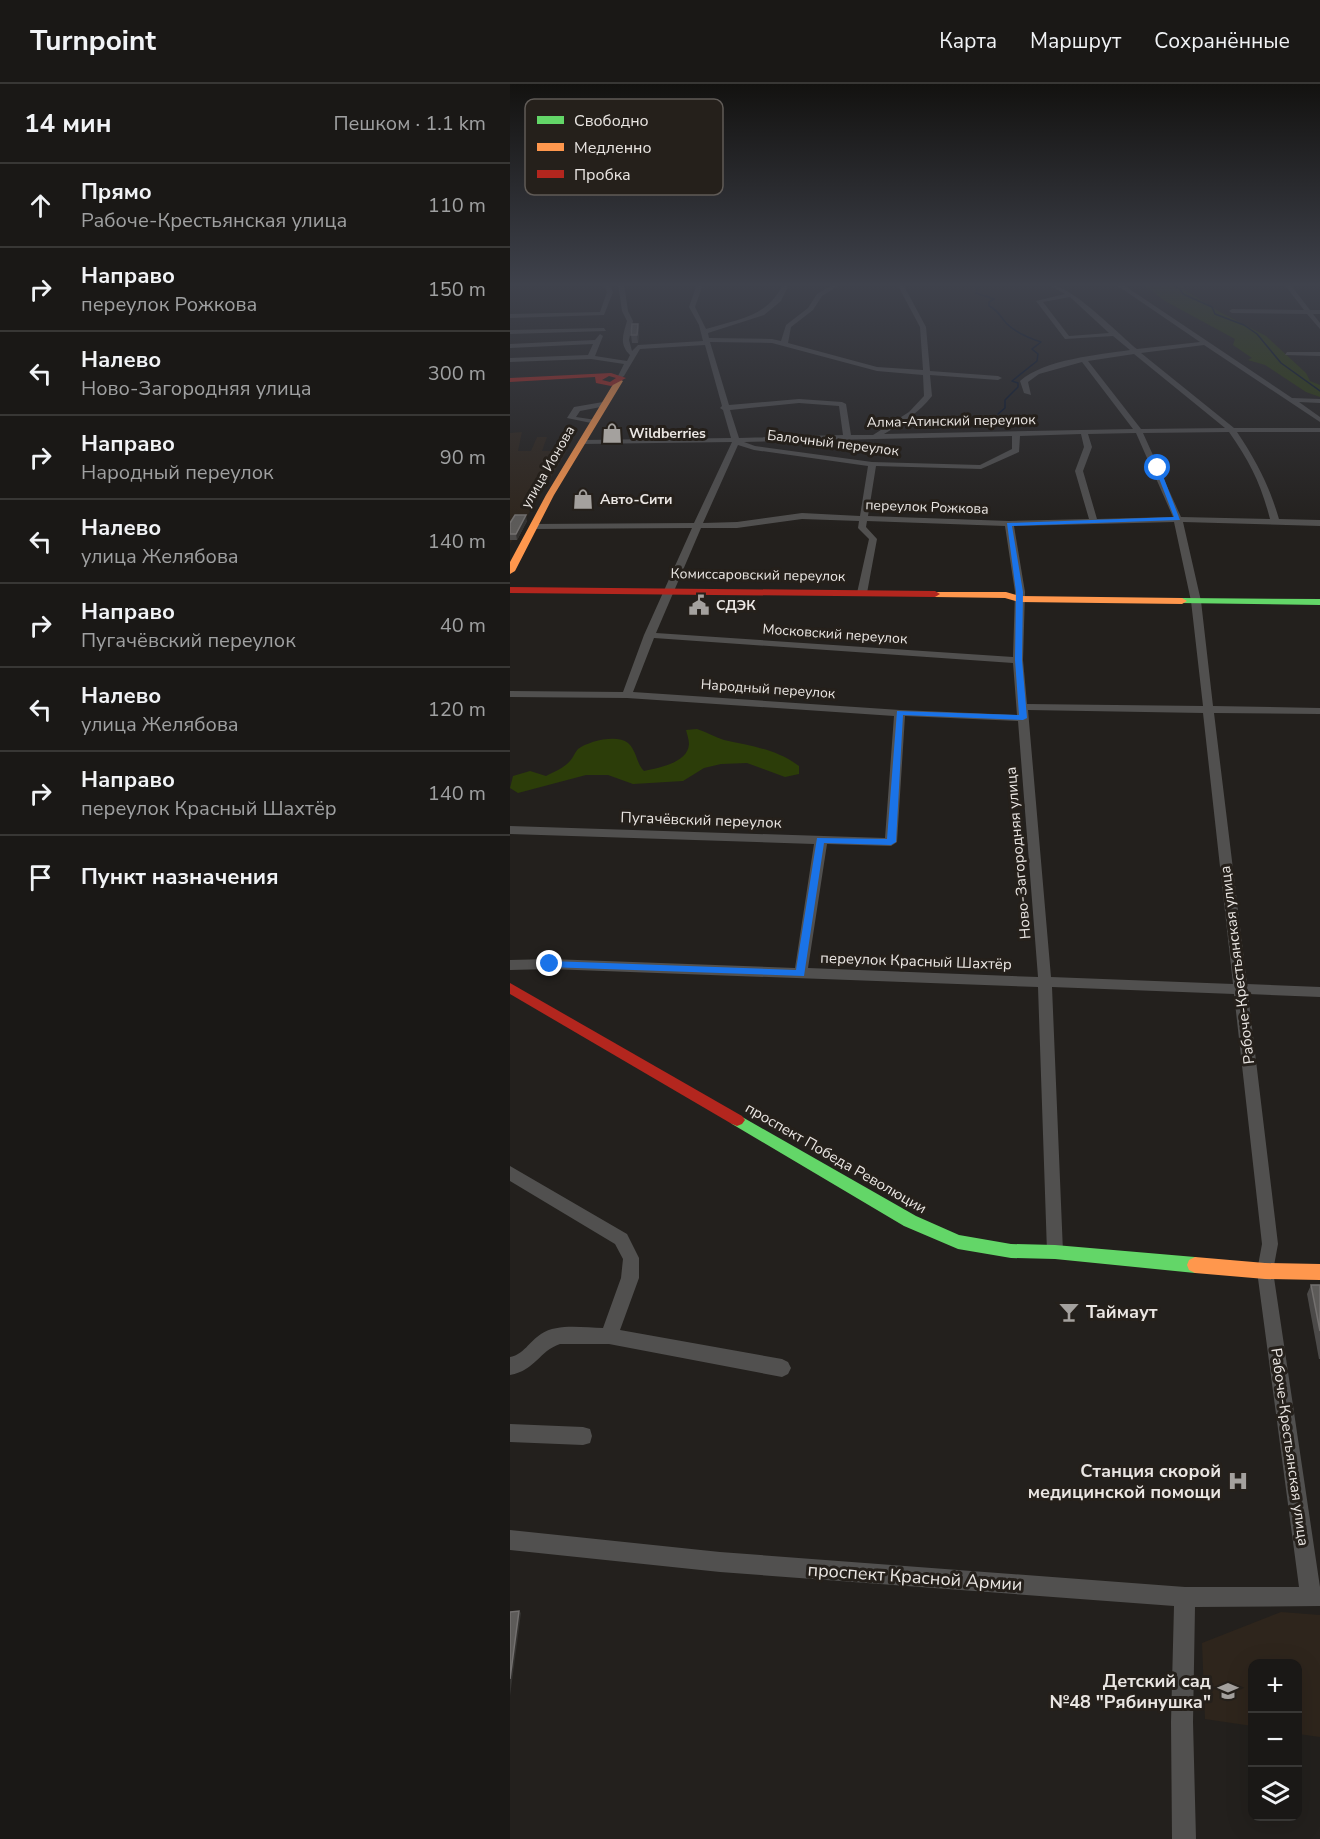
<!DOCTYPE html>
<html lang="ru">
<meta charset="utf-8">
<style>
:root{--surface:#1a1816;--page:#23211f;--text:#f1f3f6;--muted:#9fa0a1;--line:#383735}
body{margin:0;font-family:"Nunito Sans",sans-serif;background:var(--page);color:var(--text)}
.controls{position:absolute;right:18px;bottom:18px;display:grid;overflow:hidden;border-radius:12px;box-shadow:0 6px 24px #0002}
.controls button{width:54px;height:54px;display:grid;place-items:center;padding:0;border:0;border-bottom:2px solid var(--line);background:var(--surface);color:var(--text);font:30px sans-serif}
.stop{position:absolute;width:18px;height:18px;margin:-14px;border:4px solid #1a73e8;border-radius:50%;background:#fff}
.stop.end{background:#1a73e8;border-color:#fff;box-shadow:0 2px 6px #0008}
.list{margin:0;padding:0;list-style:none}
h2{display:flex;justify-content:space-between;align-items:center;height:78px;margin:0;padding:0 24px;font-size:26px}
h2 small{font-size:20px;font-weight:400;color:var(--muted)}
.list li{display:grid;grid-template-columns:39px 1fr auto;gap:18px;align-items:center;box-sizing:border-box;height:84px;padding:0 24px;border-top:2px solid var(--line)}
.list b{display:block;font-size:22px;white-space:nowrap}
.list p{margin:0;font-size:20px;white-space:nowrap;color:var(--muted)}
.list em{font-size:20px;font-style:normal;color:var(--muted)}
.icon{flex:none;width:33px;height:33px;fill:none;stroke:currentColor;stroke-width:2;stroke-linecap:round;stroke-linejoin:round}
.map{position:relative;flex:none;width:810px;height:1755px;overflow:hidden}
header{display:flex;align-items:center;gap:36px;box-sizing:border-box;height:84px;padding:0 30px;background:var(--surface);border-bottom:2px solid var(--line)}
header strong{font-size:28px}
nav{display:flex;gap:33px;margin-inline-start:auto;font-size:21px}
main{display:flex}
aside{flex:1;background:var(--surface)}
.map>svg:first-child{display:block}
.built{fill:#2e251c}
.green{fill:#2c3d09}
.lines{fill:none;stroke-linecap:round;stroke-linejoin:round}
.stream{stroke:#03112a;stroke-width:1.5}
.street{fill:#51504f;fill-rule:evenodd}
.fast{fill:#63d668;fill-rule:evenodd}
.slow{fill:#ff974d;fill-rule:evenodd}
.jam{fill:#b3261e;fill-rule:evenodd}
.wall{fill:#4c4a49}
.shaded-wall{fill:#343230}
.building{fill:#5d5b59;stroke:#73706f;stroke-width:1.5}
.route{fill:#1a73e8}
.labels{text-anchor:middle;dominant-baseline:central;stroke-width:6;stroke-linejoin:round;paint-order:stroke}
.far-street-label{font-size:14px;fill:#eae6e3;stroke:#25201b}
.far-poi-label{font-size:14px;font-weight:bold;fill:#eae6e3;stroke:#25201b;text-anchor:start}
.street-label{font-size:15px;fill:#eae6e3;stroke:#25201b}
.near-poi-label{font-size:18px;font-weight:bold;fill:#eae6e3;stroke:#25201b;text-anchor:end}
.near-street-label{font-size:18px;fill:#eae6e3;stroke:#25201b}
.key{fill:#25201b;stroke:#605b57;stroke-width:1.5}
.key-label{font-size:16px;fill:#eae6e3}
</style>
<header>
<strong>Turnpoint</strong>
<nav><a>Карта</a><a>Маршрут</a><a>Сохранённые</a></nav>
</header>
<main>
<aside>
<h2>14 мин<small>Пешком · 1.1 km</small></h2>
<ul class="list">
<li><svg class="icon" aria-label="ahead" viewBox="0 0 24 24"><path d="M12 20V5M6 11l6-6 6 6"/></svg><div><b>Прямо</b><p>Рабоче-Крестьянская улица</p></div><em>110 m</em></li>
<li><svg class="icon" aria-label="right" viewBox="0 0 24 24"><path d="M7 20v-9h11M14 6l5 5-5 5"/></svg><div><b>Направо</b><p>переулок Рожкова</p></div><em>150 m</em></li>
<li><svg class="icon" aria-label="left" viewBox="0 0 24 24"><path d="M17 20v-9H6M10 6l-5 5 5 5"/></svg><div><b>Налево</b><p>Ново-Загородняя улица</p></div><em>300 m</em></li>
<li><svg class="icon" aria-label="right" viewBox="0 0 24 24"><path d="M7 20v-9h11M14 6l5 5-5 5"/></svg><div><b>Направо</b><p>Народный переулок</p></div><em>90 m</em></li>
<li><svg class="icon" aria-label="left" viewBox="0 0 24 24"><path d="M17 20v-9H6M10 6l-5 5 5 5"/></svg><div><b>Налево</b><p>улица Желябова</p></div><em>140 m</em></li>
<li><svg class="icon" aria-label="right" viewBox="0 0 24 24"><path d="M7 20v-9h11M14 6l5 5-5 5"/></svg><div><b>Направо</b><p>Пугачёвский переулок</p></div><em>40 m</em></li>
<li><svg class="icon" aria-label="left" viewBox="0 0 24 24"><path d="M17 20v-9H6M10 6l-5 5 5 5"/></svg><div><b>Налево</b><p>улица Желябова</p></div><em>120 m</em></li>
<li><svg class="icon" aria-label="right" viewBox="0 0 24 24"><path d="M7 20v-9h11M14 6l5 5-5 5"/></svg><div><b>Направо</b><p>переулок Красный Шахтёр</p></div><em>140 m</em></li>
<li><svg class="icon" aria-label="arrive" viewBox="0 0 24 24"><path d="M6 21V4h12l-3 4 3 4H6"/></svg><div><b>Пункт назначения</b></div></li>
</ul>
</aside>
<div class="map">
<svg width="810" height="1755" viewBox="0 0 810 1755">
<rect width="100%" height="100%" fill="#23201d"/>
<!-- built -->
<g class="built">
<path d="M 12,348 L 8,367 L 21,367 L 27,353 L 37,353 L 32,367 L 57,367 L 0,460 L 0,349 Z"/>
<path d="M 771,1528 L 810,1531 L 810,1653 L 788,1650 L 788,1580 L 742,1580 L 742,1642 L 695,1635 L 692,1559 Z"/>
</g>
<!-- green -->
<g class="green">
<path d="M 633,200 L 675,200 L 672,204 L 708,227 L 756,252 L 796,289 L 800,297 L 810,301 L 810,313 L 796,308 L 755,281 L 738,276 L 742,274 L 723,261 L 725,255 L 655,217 Z"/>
<path d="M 187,645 C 196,648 205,653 214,656 C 241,662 266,665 289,682 L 289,690 L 275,693 L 237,679 L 211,680 L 194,684 L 173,697 L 123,700 L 98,691 L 76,691 L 8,709 L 0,704 L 3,692 L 20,687 L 36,692 C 44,688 54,684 60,677 C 63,674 65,668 68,665 C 79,657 107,650 118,659 C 127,667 126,679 134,687 C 148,684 178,679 179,660 C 179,656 177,650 176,646 Z"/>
</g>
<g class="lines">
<!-- stream -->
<g class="stream">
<path d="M 469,200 L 466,209 L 484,215 L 479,218 L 479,222 C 488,226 490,232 496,239 C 506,249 518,254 531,258 L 522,265 L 528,270 L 527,277 L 502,297 L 508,299 L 508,303 L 495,316 L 495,324 L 488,330"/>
<path d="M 661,200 L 670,205 L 673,210 L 702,223 L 705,230 L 734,241 L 747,250 L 771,279 L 810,307"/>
</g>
<!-- street -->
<g class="street">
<path d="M 93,200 L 99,200 L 103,208 L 94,231 L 0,234 L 0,230 L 90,228 L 97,208 Z"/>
<path d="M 108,200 L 114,200 L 118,227 L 123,237 L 119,256 L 122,267 L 128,261 L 193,257 L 189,241 L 179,223 L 186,203 L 183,200 L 189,200 L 192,203 L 185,223 L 196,245 C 228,235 258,233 273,200 L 279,200 L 271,217 L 254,231 L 198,249 L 199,254 L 262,255 L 271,257 L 276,241 L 298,224 L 307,210 L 324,200 L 331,200 L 312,212 L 303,226 L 281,243 L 278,259 L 367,283 L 413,286 L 410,243 L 387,200 L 393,200 L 416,243 L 420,287 L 488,292 L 492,294 L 488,296 L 420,291 L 422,312 C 409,329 392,339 374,350 L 623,345 L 572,278 L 529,290 L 518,298 L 521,311 L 514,309 L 510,297 C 535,275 588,271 620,266 L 603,252 L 555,255 L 526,217 L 555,210 L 537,200 C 561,200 607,249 627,265 L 690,258 L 605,200 L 612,200 L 782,314 L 810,315 L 810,319 L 789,318 L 810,333 L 810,338 L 694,261 L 631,269 L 724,344 L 810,344 L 810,348 L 727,348 C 747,378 759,401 769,435 L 810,436 L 810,442 L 673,438 L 691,517 L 703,622 L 810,624 L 810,630 L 704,629 L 737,900 L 810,903 L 810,913 L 738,910 L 768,1160 L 763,1187 L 810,1503 L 810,1522 L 685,1523 L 683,1638 L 686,1755 L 662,1755 L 661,1638 L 664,1522 L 210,1488 L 0,1466 L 0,1446 L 210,1468 L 675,1503 L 789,1503 L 747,1187 L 752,1160 L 724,910 L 542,903 L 553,1168 L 551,1173 L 545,1175 L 539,1173 L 537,1168 L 528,903 L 40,885 L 0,886 L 0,876 L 40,875 L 285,884 L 304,760 L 0,750 L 0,742 L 375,754 L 384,632 L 117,614 L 0,613 L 0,607 L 113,608 L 134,551 L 182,444 L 24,445 L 20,442 L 21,440 L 184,439 L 222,358 L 72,360 L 68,358 L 72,356 L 221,354 L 213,326 L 210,324 L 212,322 L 195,261 L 130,265 L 114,292 L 111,294 L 108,292 L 114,280 L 81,275 L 0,278 L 0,274 L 78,271 L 83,260 L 0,264 L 0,260 L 85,256 L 90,250 L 93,252 L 85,272 L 117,277 L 120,271 C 109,260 113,251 117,237 L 112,227 ZM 560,213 L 599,249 L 559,252 L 533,218 ZM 200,258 L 262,259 L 367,287 L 413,291 L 414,312 L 399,328 L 363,351 L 341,351 L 336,320 L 332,318 L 289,315 L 219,321 ZM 624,270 L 715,344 L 631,345 L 578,277 ZM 289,319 L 329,322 L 333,351 L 229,354 L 220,326 ZM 719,348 C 740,378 751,400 760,435 L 671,433 L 633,349 ZM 626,349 L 663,433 L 587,435 L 573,387 L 582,363 L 578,350 ZM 571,350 L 574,363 L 565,387 L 579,435 L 499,437 L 358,432 L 366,382 L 471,385 L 509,368 L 510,352 ZM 502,352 L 502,365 L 470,381 L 362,378 L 245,362 L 234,358 ZM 228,361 L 244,366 L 358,382 L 350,432 L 292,429 L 227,438 L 193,439 ZM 292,435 L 349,437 L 348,444 L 359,455 L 347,509 L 352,512 L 357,509 L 367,455 L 356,443 L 357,437 L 495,442 L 505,508 L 503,573 L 146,549 L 191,444 L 227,444 ZM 664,438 L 681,517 L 693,622 L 517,620 L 513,576 L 515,508 L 504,442 ZM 144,554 L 503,579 L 507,631 L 390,626 L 123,608 ZM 518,626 L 693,629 L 723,900 L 541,893 ZM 395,632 L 508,637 L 528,893 L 298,884 L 317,760 L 381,762 L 387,758 Z"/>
<path d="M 774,200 L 780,200 L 800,226 L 810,226 L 810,230 L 803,230 L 810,239 L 810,245 L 797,230 L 722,229 L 719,227 L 722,225 L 794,226 Z"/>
<path d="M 94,244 L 96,247 L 0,250 L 0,246 Z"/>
<path d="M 777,268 L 810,268 L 810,272 L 775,271 Z"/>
<path d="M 93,318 L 97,320 L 96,322 L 70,327 L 66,333 L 86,336 L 86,340 L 57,334 L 64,323 Z"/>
<path d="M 0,1082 L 117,1150 L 129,1174 L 129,1194 L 110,1246 L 272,1275 L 278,1278 L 281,1284 L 278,1290 L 272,1293 L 99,1260 L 50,1260 C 29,1267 26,1286 0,1291 L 0,1273 C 13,1271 20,1257 31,1250 C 48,1239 74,1244 93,1244 L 111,1194 L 113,1175 L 105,1160 L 0,1097 Z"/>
<path d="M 0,1340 L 73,1343 L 80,1345 L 82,1352 L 80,1359 L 73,1361 L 0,1358 Z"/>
</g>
<!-- fast -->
<g class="fast">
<path d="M 672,514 L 810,515 L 810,521 L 669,519 L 669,515 Z"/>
<path d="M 227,1030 L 406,1132 L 449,1151 L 501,1160 L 545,1161 L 685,1173 L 691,1176 L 693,1181 L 691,1186 L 685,1189 L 545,1175 L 501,1174 L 448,1165 L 394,1142 L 222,1040 L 219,1036 L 222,1032 Z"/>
</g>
<!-- slow -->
<g class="slow">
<path d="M 109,295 L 113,297 L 44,411 L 5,487 L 0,490 L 0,478 L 36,411 L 105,297 Z"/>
<path d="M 422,508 L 496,508 L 510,512 L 672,514 L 677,517 L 672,520 L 509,518 L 495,514 L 425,513 L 420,510 Z"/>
<path d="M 685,1173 L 755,1179 L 810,1180 L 810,1196 L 755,1195 L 685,1189 L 679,1186 L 677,1181 L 679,1176 Z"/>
</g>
<!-- jam -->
<g class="jam">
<path d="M 101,289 L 116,294 L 101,302 L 86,299 L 85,293 L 0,298 L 0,294 ZM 99,292 L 106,294 L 100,298 L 92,296 Z"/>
<path d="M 0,503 L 425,507 L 430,510 L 425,513 L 0,509 Z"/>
<path d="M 0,899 L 232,1032 L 235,1036 L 232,1040 L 227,1042 L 222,1040 L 0,910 Z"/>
</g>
</g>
<!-- wall -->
<g class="wall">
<path d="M 128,240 L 129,248 L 128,259 L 122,259 L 121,251 Z"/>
<path d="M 17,437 L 7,456 L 0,456 L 0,439 Z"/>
<path d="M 801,1201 L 810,1201 L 810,1275 L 809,1275 L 797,1210 Z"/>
</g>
<!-- shaded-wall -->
<g class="shaded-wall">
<path d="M 128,240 L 129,248 L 128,259 L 127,251 Z"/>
<path d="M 16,431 L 17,437 L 7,456 L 6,450 Z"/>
<path d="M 9,1527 L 11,1529 L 0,1612 L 0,1595 Z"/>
</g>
<!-- building -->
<g class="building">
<path d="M 122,240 L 128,240 L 127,251 L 121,251 Z"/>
<path d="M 5,431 L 16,431 L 6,450 L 0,450 L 0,439 Z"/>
<path d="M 801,1201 L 810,1201 L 810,1247 Z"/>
<path d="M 9,1527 L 0,1595 L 0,1528 Z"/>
</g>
<!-- sky -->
<linearGradient id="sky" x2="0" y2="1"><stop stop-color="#131210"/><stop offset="0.45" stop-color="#3f424c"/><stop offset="1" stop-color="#3f424c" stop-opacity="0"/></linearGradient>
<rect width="810" height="446" fill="url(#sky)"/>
<!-- route -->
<path class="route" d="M 648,382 L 650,384 L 670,436 L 502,442 L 513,508 L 512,576 L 517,634 L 513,636 L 393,631 L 386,758 L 381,761 L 314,759 L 294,892 L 37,883 L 36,880 L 40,877 L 286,886 L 307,754 L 377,755 L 387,627 L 509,631 L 505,576 L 506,508 L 497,439 L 664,433 L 645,384 Z"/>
<!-- icons -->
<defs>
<g id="shop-bare" transform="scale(1.62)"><path d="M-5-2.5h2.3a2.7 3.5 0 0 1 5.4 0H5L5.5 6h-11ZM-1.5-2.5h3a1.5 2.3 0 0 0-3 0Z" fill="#a4a19e" stroke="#25201b" stroke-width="2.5" paint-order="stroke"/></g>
<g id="civic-bare" transform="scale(1.62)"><path d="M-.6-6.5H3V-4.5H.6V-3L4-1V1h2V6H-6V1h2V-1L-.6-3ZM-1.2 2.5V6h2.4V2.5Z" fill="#a4a19e" stroke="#25201b" stroke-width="2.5" paint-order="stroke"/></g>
<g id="bar-bare" transform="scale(1.62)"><path d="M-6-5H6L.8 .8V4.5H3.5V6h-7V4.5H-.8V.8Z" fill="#a4a19e" stroke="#25201b" stroke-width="2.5" paint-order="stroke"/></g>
<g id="hospital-bare" transform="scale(1.62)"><path d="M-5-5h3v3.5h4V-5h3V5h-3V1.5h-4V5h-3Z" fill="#a4a19e" stroke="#25201b" stroke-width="2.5" paint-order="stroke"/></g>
<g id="school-bare" transform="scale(1.62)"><path d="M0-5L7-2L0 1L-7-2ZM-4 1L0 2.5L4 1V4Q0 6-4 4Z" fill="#a4a19e" stroke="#25201b" stroke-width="2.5" paint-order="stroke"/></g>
</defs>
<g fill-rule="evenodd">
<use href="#shop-bare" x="102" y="349"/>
<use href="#shop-bare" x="73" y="415"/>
<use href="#civic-bare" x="189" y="521"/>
<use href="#bar-bare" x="559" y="1228"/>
<use href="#hospital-bare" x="728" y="1397"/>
<use href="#school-bare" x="718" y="1607"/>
</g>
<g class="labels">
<!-- far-street labels -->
<g class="far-street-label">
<text transform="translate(441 337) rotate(-1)">Алма-Атинский переулок</text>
<text transform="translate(323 359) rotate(7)">Балочный переулок</text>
<text transform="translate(38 383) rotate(-60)">улица Ионова</text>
<text transform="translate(417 423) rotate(2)">переулок Рожкова</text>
<text transform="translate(248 491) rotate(1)">Комиссаровский переулок</text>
<text transform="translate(325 550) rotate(4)">Московский переулок</text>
<text transform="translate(258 605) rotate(4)">Народный переулок</text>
</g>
<!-- far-poi labels -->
<g class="far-poi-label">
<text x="119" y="349">Wildberries</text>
<text x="90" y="415">Авто-Сити</text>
<text x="206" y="521">СДЭК</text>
</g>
<!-- street labels -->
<g class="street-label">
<text transform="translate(191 736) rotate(2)">Пугачёвский переулок</text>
<text transform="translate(508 769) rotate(-95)">Ново-Загородняя улица</text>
<text transform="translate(406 877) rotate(2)">переулок Красный Шахтёр</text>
<text transform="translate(727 881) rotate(-97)">Рабоче-Крестьянская улица</text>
<text transform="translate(326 1074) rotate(30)">проспект Победа Революции</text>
<text transform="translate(780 1363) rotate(82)">Рабоче-Крестьянская улица</text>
</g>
<!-- near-poi labels -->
<g class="near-poi-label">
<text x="576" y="1228" text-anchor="start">Таймаут</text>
<text x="711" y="1387">Станция скорой<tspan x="711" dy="21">медицинской помощи</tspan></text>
<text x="701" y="1597">Детский сад<tspan x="701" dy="21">№48 "Рябинушка"</tspan></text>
</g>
<!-- near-street labels -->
<g class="near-street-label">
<text transform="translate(405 1493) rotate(4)">проспект Красной Армии</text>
</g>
</g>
<!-- legend -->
<rect x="15" y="15" width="198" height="96" rx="9" class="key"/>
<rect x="27" y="32" width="27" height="8" fill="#63d668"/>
<rect x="27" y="59" width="27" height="8" fill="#ff974d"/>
<rect x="27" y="86" width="27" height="8" fill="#b3261e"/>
<g class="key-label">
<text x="64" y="42">Свободно</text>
<text x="64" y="69">Медленно</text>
<text x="64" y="96">Пробка</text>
</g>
</svg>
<div class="controls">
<button>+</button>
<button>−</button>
<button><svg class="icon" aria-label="layers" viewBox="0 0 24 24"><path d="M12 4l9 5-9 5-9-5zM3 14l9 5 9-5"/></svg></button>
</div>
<div class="stop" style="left:648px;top:384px"></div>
<div class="stop end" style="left:40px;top:880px"></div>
</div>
</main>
